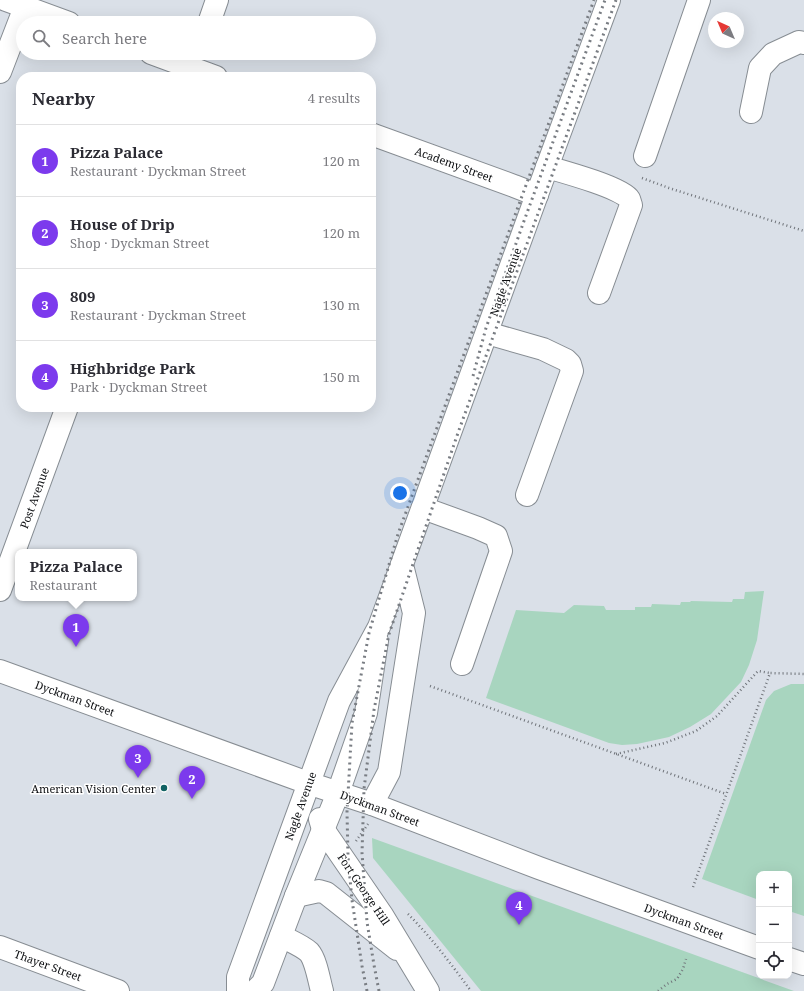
<!DOCTYPE html>
<meta charset="utf-8">
<style>
:root{--surface:#fff;--page:#f2f2f3;--text:#2b2b33;--muted:#7c7c81;--line:#e1e1e2;--accent:#7c3aed}
body{margin:0;font-family:"Noto Serif",serif;background:var(--page);color:var(--text)}
.controls{position:absolute;right:12px;bottom:12px;display:grid;overflow:hidden;border-radius:8px;box-shadow:0 4px 16px #0002}
.controls button{width:36px;height:36px;display:grid;place-items:center;padding:0;border:0;border-bottom:1px solid var(--line);background:var(--surface);color:var(--text);font:20px sans-serif}
.compass{position:absolute;left:708px;top:12px;width:36px;height:36px;border-radius:50%;background:var(--surface);box-shadow:0 4px 16px #0002;rotate:316deg}
.you{position:absolute;left:400px;top:493px;width:14px;height:14px;margin:-10px;border:3px solid #fff;border-radius:50%;background:#1a73e8;box-shadow:0 0 0 6px #1a73e833}
.badge{display:grid;place-items:center;width:26px;height:26px;border-radius:50%;background:var(--accent);color:#fff;font-size:13px;font-weight:700}
.pin{position:absolute;translate:-50% -33px;filter:drop-shadow(0 1px 2px #0008)}
.pin::after{content:'';position:absolute;top:21px;width:14px;height:12px;background:inherit;clip-path:polygon(0 0,100% 0,50% 100%)}
.popup{position:absolute;left:15px;top:549px;width:122px;height:52px;box-sizing:border-box;display:grid;place-content:center;border-radius:8px;background:var(--surface);filter:drop-shadow(0 1px 3px #0005);font-size:13px;white-space:nowrap;color:var(--muted)}
.popup b{font-size:15px;color:var(--text)}
.popup::after{content:'';position:absolute;left:50%;top:100%;margin-left:-8px;border:8px solid transparent;border-top-color:var(--surface)}
.list{margin:0;padding:0;list-style:none}
h2{display:flex;justify-content:space-between;align-items:center;height:52px;margin:0;padding:0 16px;font-size:17px}
h2 small{font-size:13px;font-weight:400;color:var(--muted)}
.list li{display:grid;grid-template-columns:26px 1fr auto;gap:12px;align-items:center;box-sizing:border-box;height:72px;padding:0 16px;border-top:1px solid var(--line)}
.list b{display:block;font-size:15px;white-space:nowrap}
.list p{margin:0;font-size:13px;white-space:nowrap;color:var(--muted)}
.list em{font-size:13px;font-style:normal;color:var(--muted)}
.icon{flex:none;width:22px;height:22px;fill:none;stroke:currentColor;stroke-width:2;stroke-linecap:round;stroke-linejoin:round}
.map{position:relative;flex:none;width:804px;height:991px;overflow:hidden}
.search{position:absolute;background:var(--surface);box-shadow:0 4px 16px #0002;left:16px;top:16px;width:360px;height:44px;display:flex;align-items:center;gap:10px;box-sizing:border-box;padding:0 14px;border-radius:22px;color:var(--muted);font-size:15px}
.panel{position:absolute;background:var(--surface);box-shadow:0 4px 16px #0002;left:16px;top:72px;width:360px;height:340px;border-radius:16px}
.map>svg:first-child{display:block}
.green{fill:#a8d5bf}
.lines{fill:none;stroke-linecap:round;stroke-linejoin:round}
.minor-casing{stroke:#878d93;stroke-width:24}
.major-casing{stroke:#878d93;stroke-width:24}
.path{stroke:#6f7379;stroke-width:2.5;stroke-dasharray:1 3;stroke-linecap:butt}
.minor{stroke:#fff;stroke-width:22}
.major{stroke:#fff;stroke-width:22}
.rail{stroke:#797d83;stroke-width:3;stroke-dasharray:2 4;stroke-linecap:butt}
.poi-dot{fill:#116263;stroke:#fff;stroke-width:1.5}
.labels{text-anchor:middle;dominant-baseline:central;stroke-width:3;stroke-linejoin:round;paint-order:stroke}
.street-label{font-size:11px;fill:#0b0d10;stroke:#fff}
.poi-label{font-size:11px;fill:#0b0d10;stroke:#fff;text-anchor:end}
</style>
<div class="map">
<svg width="804" height="991" viewBox="0 0 804 991">
<rect width="100%" height="100%" fill="#dae0e8"/>
<!-- green -->
<g class="green">
<path d="M 764,591 L 757,640 L 749,665 L 741,682 L 711,714 L 690,727 L 669,737 L 637,744 L 622,745 L 609,743 L 486,698 L 516,610 L 564,613 L 574,605 L 604,606 L 606,610 L 635,610 L 635,607 L 651,607 L 652,604 L 680,605 L 681,602 L 690,602 L 691,601 L 732,602 L 733,599 L 744,599 L 745,592 Z"/>
<path d="M 791,684 L 804,684 L 804,916 L 789,911 L 789,874 L 759,874 L 759,900 L 702,879 L 766,700 L 774,691 Z"/>
<path d="M 372,838 L 794,991 L 481,991 L 373,858 Z"/>
</g>
<g class="lines">
<!-- minor casing -->
<g class="minor-casing">
<g id="minor">
<path d="M 6,0 L 69,23"/>
<path d="M 209,23 L 217,0"/>
<path d="M 151,53 L 216,77"/>
<path d="M 0,72 L 25,7"/>
<path d="M 751,112 L 760,68 L 773,54 L 799,42 L 804,43"/>
<path d="M 371,134 L 514,186 L 537,195"/>
<path d="M 645,156 L 699,0"/>
<path d="M 547,167 C 561,171 623,188 629,199 C 630,201 630,203 631,205 L 599,293"/>
<path d="M 487,333 L 543,349 L 566,360 L 570,364 L 572,371 L 527,495"/>
<path d="M 423,508 L 478,528 L 496,536 L 501,551 L 462,664"/>
<path d="M 0,590 L 67,407"/>
<path d="M 281,936 C 290,941 301,945 309,952 C 316,960 319,980 322,991"/>
<path d="M 0,947 L 118,991"/>
</g>
</g>
<!-- major casing -->
<g class="major-casing">
<g id="major">
<path d="M 0,671 L 308,783 L 372,804 L 539,868 L 759,948"/>
<path d="M 372,804 L 389,772 L 414,613 L 402,565"/>
<path d="M 320,819 L 323,829 L 382,915 L 428,991"/>
<path d="M 296,896 L 319,891 L 326,893 L 397,949"/>
<path d="M 789,959 L 804,964"/>
<path d="M 238,991 L 238,977 L 339,701 L 379,627 L 550,159 L 609,0"/>
<path d="M 255,991 L 263,983 L 296,896 L 338,793 L 366,713 L 377,641"/>
</g>
</g>
<!-- path -->
<g class="path">
<path d="M 642,178 L 669,188 L 804,231"/>
<path d="M 430,686 L 726,794"/>
<path d="M 616,754 L 665,743 L 696,731 L 717,716 L 758,671 L 770,673"/>
<path d="M 356,841 L 368,824"/>
<path d="M 693,887 L 770,673 L 804,674"/>
<path d="M 408,914 C 431,937 451,964 471,991"/>
<path d="M 658,991 L 667,984 L 677,979 L 683,969 L 686,959"/>
</g>
<!-- minor -->
<use href="#minor" class="minor"/>
<!-- major -->
<use href="#major" class="major"/>
<!-- rail -->
<g class="rail">
<path d="M 473,376 L 486,328 L 524,221 L 605,0"/>
<path d="M 367,991 L 362,966 L 352,900 L 348,857 L 347,812 L 352,723 L 369,633 L 398,534 L 594,0"/>
<path d="M 379,991 L 374,965 L 367,922 L 362,853 L 364,789 L 374,710 L 389,634 L 459,430 L 616,0"/>
</g>
</g>
<!-- markers -->
<circle class="poi-dot" cx="164" cy="788" r="4"/>
<g class="labels">
<!-- street labels -->
<g class="street-label">
<text transform="translate(454 164) rotate(20)">Academy Street</text>
<text transform="translate(505 282) rotate(-70)">Nagle Avenue</text>
<text transform="translate(34 498) rotate(-70)">Post Avenue</text>
<text transform="translate(75 698) rotate(20)">Dyckman Street</text>
<text transform="translate(300 806) rotate(-70)">Nagle Avenue</text>
<text transform="translate(380 808) rotate(20)">Dyckman Street</text>
<text transform="translate(364 889) rotate(56)">Fort George Hill</text>
<text transform="translate(684 921) rotate(20)">Dyckman Street</text>
<text transform="translate(48 965) rotate(20)">Thayer Street</text>
</g>
<!-- poi labels -->
<g class="poi-label">
<text x="156" y="788">American Vision Center</text>
</g>
</g>
</svg>
<div class="controls">
<button>+</button>
<button>−</button>
<button><svg class="icon" aria-label="locate" viewBox="0 0 24 24"><circle cx="12" cy="12" r="6"/><path d="M12 2v4M12 18v4M2 12h4M18 12h4"/></svg></button>
</div>
<svg class="compass" viewBox="-18 -18 36 36"><path d="M0-13l5 13h-10z" fill="#e53935"/><path d="M0 13l5-13h-10z" fill="#7c7c81"/></svg>
<div class="you"></div>
<div class="pin badge" style="left:76px;top:647px">1</div>
<div class="popup"><b>Pizza Palace</b>Restaurant</div>
<div class="pin badge" style="left:192px;top:799px">2</div>
<div class="pin badge" style="left:138px;top:778px">3</div>
<div class="pin badge" style="left:519px;top:925px">4</div>
<div class="search"><svg class="icon" aria-label="search" viewBox="0 0 24 24"><circle cx="10" cy="10" r="6"/><path d="M15 15l6 6"/></svg>Search here</div>
<section class="panel">
<h2>Nearby<small>4 results</small></h2>
<ul class="list">
<li><span class="badge">1</span><div><b>Pizza Palace</b><p>Restaurant · Dyckman Street</p></div><em>120 m</em></li>
<li><span class="badge">2</span><div><b>House of Drip</b><p>Shop · Dyckman Street</p></div><em>120 m</em></li>
<li><span class="badge">3</span><div><b>809</b><p>Restaurant · Dyckman Street</p></div><em>130 m</em></li>
<li><span class="badge">4</span><div><b>Highbridge Park</b><p>Park · Dyckman Street</p></div><em>150 m</em></li>
</ul>
</section>
</div>
